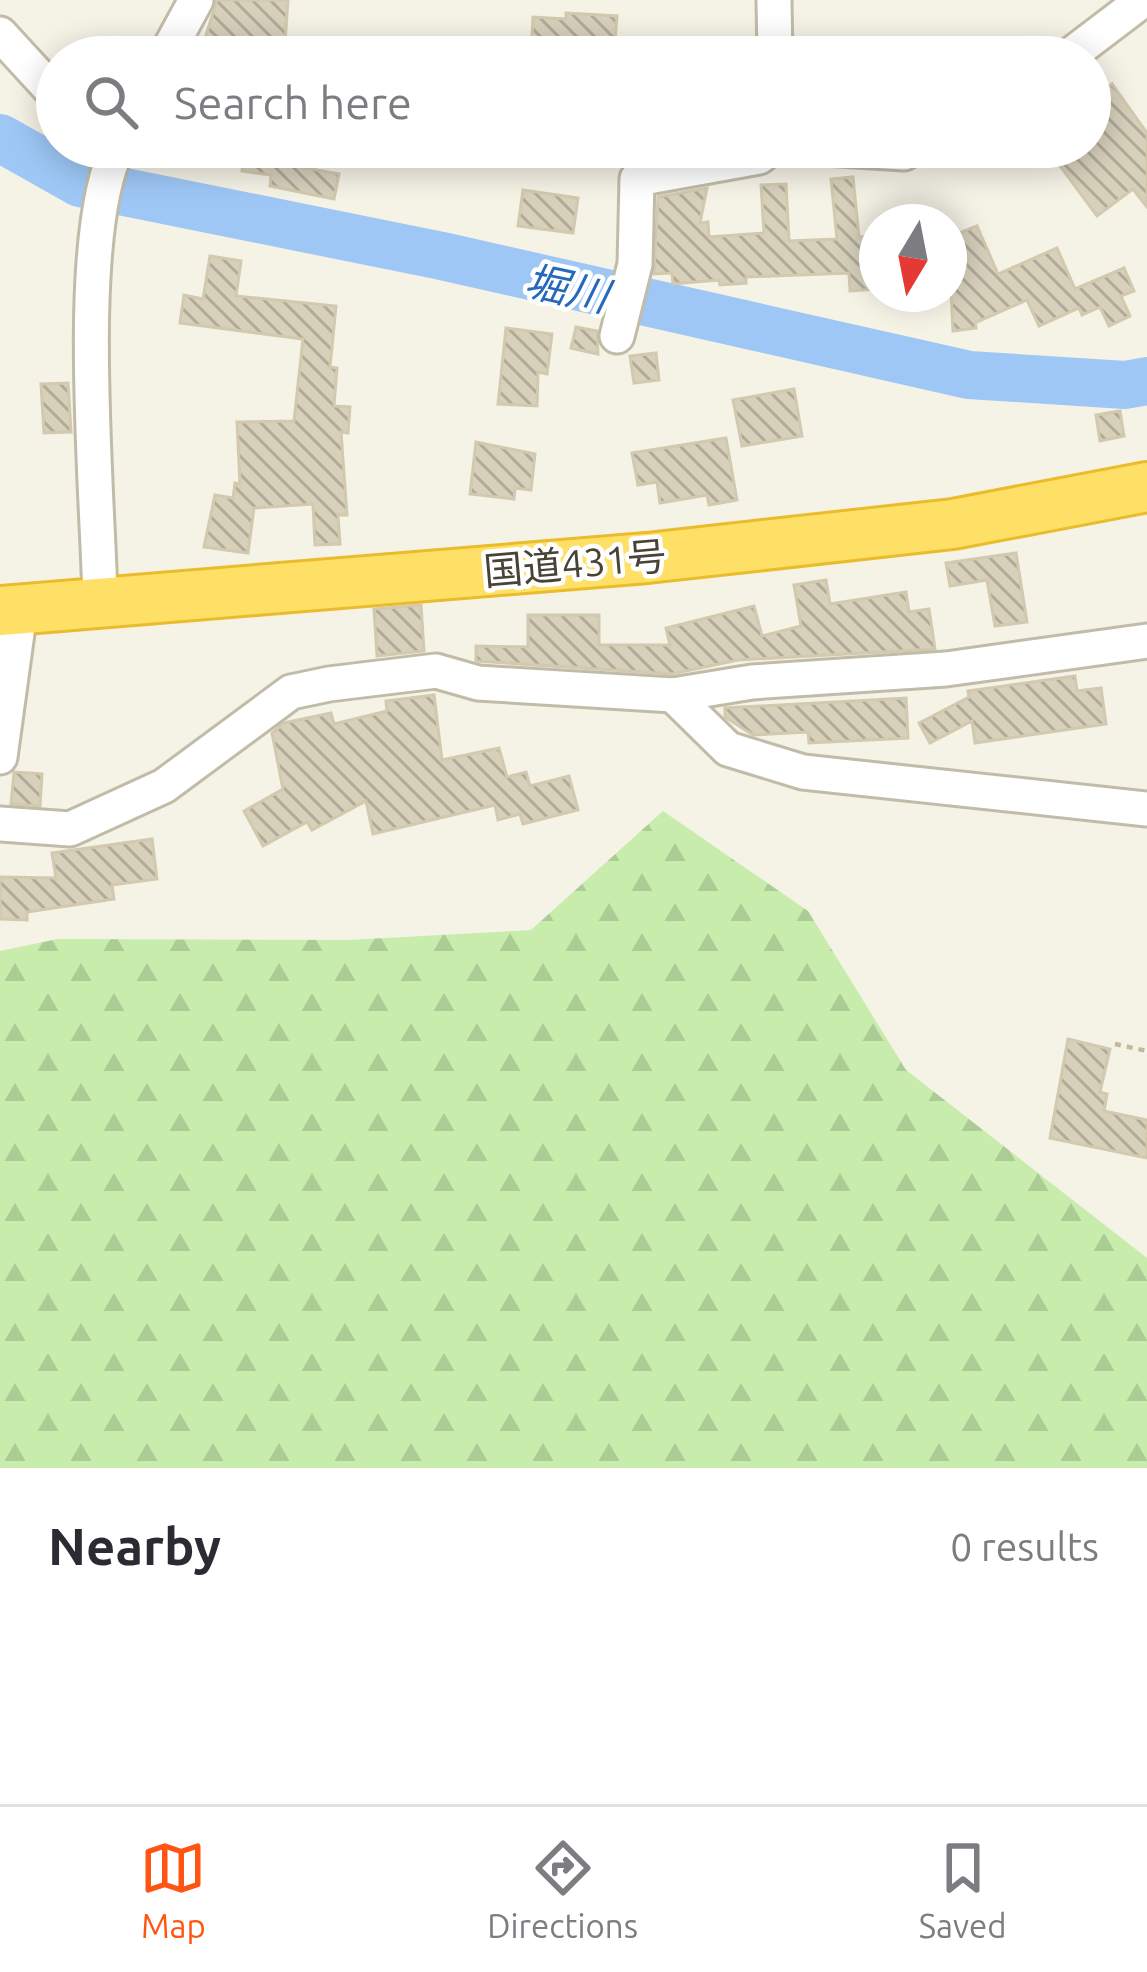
<!DOCTYPE html>
<meta charset="utf-8">
<style>
:root{--surface:#fff;--page:#f7f7f7;--text:#2b2b33;--muted:#7c7c81;--line:#e1e1e2;--accent:#ff5513}
body{margin:0;font-family:Ubuntu,"Noto Sans JP",sans-serif;background:var(--page);color:var(--text)}
.compass{position:absolute;left:859px;top:204px;width:108px;height:108px;border-radius:50%;background:var(--surface);box-shadow:0 6px 30px #0003;rotate:190deg}
.list{margin:0;padding:0;list-style:none}
h2{display:flex;justify-content:space-between;align-items:center;height:156px;margin:0;padding:0 48px;font-size:51px}
h2 small{font-size:39px;font-weight:400;color:var(--muted)}
.icon{flex:none;width:66px;height:66px;fill:none;stroke:currentColor;stroke-width:2;stroke-linecap:round;stroke-linejoin:round}
.map{position:relative;flex:none;width:1147px;height:1468px;overflow:hidden}
.search{position:absolute;background:var(--surface);box-shadow:0 6px 30px #0003;left:36px;right:36px;top:36px;height:132px;display:flex;align-items:center;gap:30px;box-sizing:border-box;padding:0 42px;border-radius:66px;color:var(--muted);font-size:45px}
.sheet{height:336px;background:var(--surface)}
nav{display:flex;justify-content:space-around;align-items:center;box-sizing:border-box;height:168px;border-top:3px solid var(--line);background:var(--surface);font-size:33px;color:var(--muted)}
nav a{display:grid;justify-items:center;gap:6px}
nav .on{color:var(--accent)}
.map>svg:first-child{display:block}
.forest{fill:url(#forest-firs)}
.lines{fill:none;stroke-linecap:round;stroke-linejoin:round}
.river{stroke:#9ec7f6;stroke-width:48}
.building{fill:url(#building-back-hatch);stroke:#d2c9ae;stroke-width:3}
.minor-casing{stroke:#c1bca8;stroke-width:39}
.highway-casing{stroke:#eabc2b;stroke-width:54}
.path{stroke:#c4ba98;stroke-width:4.5;stroke-dasharray:6 6;stroke-linecap:butt}
.minor{stroke:#fff;stroke-width:33}
.highway{stroke:#ffe067;stroke-width:48}
.labels{text-anchor:middle;dominant-baseline:central;stroke-width:9;stroke-linejoin:round;paint-order:stroke}
.street-label{font-size:39px;fill:#484335;stroke:#fff}
.water-label{font-size:42px;font-style:italic;fill:#2569bd;stroke:#fff}
</style>
<div class="map">
<svg width="1147" height="1468" viewBox="0 0 1147 1468">
<defs>
<pattern id="forest-firs" width="22" height="20" patternUnits="userSpaceOnUse" patternTransform="scale(3)"><rect width="22" height="20" fill="#c7ecac"/><path d="M5 1l3.5 6h-7zM16 11l3.5 6h-7z" fill="#accc95"/></pattern>
<pattern id="building-back-hatch" width="6" height="6" patternUnits="userSpaceOnUse" patternTransform="scale(3)"><rect width="6" height="6" fill="#d7d0bb"/><path d="M-1 5l2 2M0 0l6 6M5-1l2 2" fill="none" stroke="#b0aa99"/></pattern>
</defs>
<rect width="100%" height="100%" fill="#f5f2e6"/>
<!-- forest -->
<path class="forest" d="M 663,811 L 808,911 L 906,1070 L 1147,1258 L 1147,1468 L 0,1468 L 0,951 L 58,939 L 349,940 L 531,930 Z"/>
<g class="lines">
<!-- river -->
<path class="river" d="M 0,138 L 80,183 L 442,256 L 969,375 L 1125,385 L 1147,381"/>
</g>
<!-- building -->
<g class="building">
<path d="M 217,0 L 288,0 L 284,57 L 212,57 L 213,51 L 202,48 Z"/>
<path d="M 566,13 L 617,16 L 614,55 L 531,55 L 533,17 L 566,19 Z"/>
<path d="M 1090,67 L 1107,88 L 1112,84 L 1147,133 L 1147,207 L 1133,189 L 1097,216 L 1046,147 L 1090,147 Z"/>
<path d="M 245,147 L 286,150 L 284,164 L 339,174 L 334,199 L 270,186 L 271,175 L 242,171 Z"/>
<path d="M 853,177 L 859,237 L 874,236 L 877,289 L 850,291 L 849,273 L 746,277 L 746,283 L 720,285 L 719,280 L 673,284 L 672,273 L 654,274 L 658,197 L 707,188 L 700,223 L 708,222 L 709,237 L 764,233 L 761,185 L 786,184 L 789,241 L 837,239 L 831,179 Z"/>
<path d="M 523,190 L 578,198 L 573,233 L 518,226 Z"/>
<path d="M 977,226 L 998,274 L 1057,248 L 1075,289 L 1124,268 L 1134,291 L 1121,296 L 1130,316 L 1109,326 L 1100,307 L 1082,315 L 1079,308 L 1039,326 L 1027,300 L 975,323 L 976,328 L 953,331 L 949,253 L 962,252 L 954,235 Z"/>
<path d="M 210,256 L 241,261 L 236,296 L 336,306 L 330,367 L 337,368 L 334,406 L 350,407 L 348,433 L 341,432 L 347,515 L 338,515 L 340,544 L 315,545 L 313,504 L 254,508 L 248,553 L 204,547 L 215,495 L 233,498 L 235,483 L 240,484 L 237,422 L 294,421 L 303,339 L 180,323 L 184,295 L 203,299 Z"/>
<path d="M 576,327 L 597,331 L 598,354 L 571,348 Z"/>
<path d="M 506,328 L 552,334 L 547,374 L 538,372 L 537,406 L 498,404 Z"/>
<path d="M 656,353 L 659,380 L 634,383 L 630,356 Z"/>
<path d="M 68,383 L 71,432 L 44,433 L 41,384 Z"/>
<path d="M 794,389 L 802,436 L 742,446 L 733,400 Z"/>
<path d="M 1120,411 L 1124,436 L 1100,441 L 1096,415 Z"/>
<path d="M 726,438 L 737,500 L 709,505 L 707,495 L 660,503 L 657,482 L 638,485 L 632,453 Z"/>
<path d="M 476,442 L 535,454 L 531,490 L 515,488 L 514,499 L 470,494 Z"/>
<path d="M 1016,553 L 1027,622 L 995,626 L 987,580 L 950,586 L 946,563 Z"/>
<path d="M 826,580 L 830,604 L 906,592 L 909,612 L 929,609 L 935,649 L 738,660 L 672,674 L 476,661 L 476,646 L 528,647 L 528,615 L 599,615 L 599,645 L 670,645 L 666,628 L 754,606 L 762,636 L 801,626 L 794,585 Z"/>
<path d="M 421,605 L 424,651 L 377,656 L 374,609 Z"/>
<path d="M 1075,676 L 1077,691 L 1101,688 L 1106,724 L 975,743 L 972,721 L 930,743 L 919,723 L 969,697 L 968,691 Z"/>
<path d="M 434,695 L 442,760 L 499,748 L 507,777 L 526,772 L 530,786 L 569,776 L 578,810 L 523,824 L 520,814 L 498,820 L 495,805 L 373,834 L 366,801 L 312,830 L 307,822 L 263,846 L 244,811 L 283,789 L 272,733 L 284,723 L 331,713 L 334,724 L 387,711 L 386,701 Z"/>
<path d="M 906,698 L 908,738 L 809,743 L 808,732 L 753,735 L 725,717 L 725,708 Z"/>
<path d="M 14,772 L 42,774 L 40,806 L 11,804 Z"/>
<path d="M 152,839 L 157,879 L 112,885 L 114,899 L 27,912 L 27,920 L 0,919 L 0,877 L 56,878 L 52,853 Z"/>
<path d="M 1068,1039 L 1110,1049 L 1100,1092 L 1107,1094 L 1104,1111 L 1147,1120 L 1147,1158 L 1050,1138 Z"/>
</g>
<g class="lines">
<!-- minor casing -->
<g class="minor-casing">
<g id="minor">
<path d="M 774,0 L 775,57"/>
<path d="M 0,34 L 57,96"/>
<path d="M 165,57 L 196,0"/>
<path d="M 1068,57 L 1143,0"/>
<path d="M 807,147 L 904,153 L 914,147"/>
<path d="M 617,336 L 635,264 L 637,179 L 759,157 L 771,147"/>
<path d="M 100,600 C 98,494 73,234 118,147"/>
<path d="M 673,695 L 728,749 L 803,772 L 1147,809"/>
<path d="M 0,757 L 20,611"/>
<path d="M 0,824 L 70,829 L 164,786 L 291,692 L 329,684 L 436,671 L 478,683 L 673,695 L 752,682 L 946,669 L 1147,641"/>
</g>
</g>
<!-- highway casing -->
<g class="highway-casing">
<path id="highway" d="M 0,611 L 647,558 L 953,524 L 1147,487"/>
</g>
<!-- path -->
<path class="path" d="M 1115,1044 L 1147,1051"/>
<!-- minor -->
<use href="#minor" class="minor"/>
<!-- highway -->
<use href="#highway" class="highway"/>
</g>
<g class="labels">
<!-- street labels -->
<g class="street-label">
<text transform="translate(575 563) rotate(-5)">国道431号</text>
</g>
<!-- water labels -->
<g class="water-label">
<text transform="translate(567 288) rotate(12)">堀川</text>
</g>
</g>
</svg>
<svg class="compass" viewBox="-18 -18 36 36"><path d="M0-13l5 13h-10z" fill="#e53935"/><path d="M0 13l5-13h-10z" fill="#7c7c81"/></svg>
<div class="search"><svg class="icon" aria-label="search" viewBox="0 0 24 24"><circle cx="10" cy="10" r="6"/><path d="M15 15l6 6"/></svg>Search here</div>
</div>
<section class="sheet">
<h2>Nearby<small>0 results</small></h2>
<ul class="list">
</ul>
</section>
<nav>
<a class="on"><svg class="icon" aria-label="map" viewBox="0 0 24 24"><path d="M3 6l6-2 6 2 6-2v14l-6 2-6-2-6 2zM9 4v14M15 6v14"/></svg>Map</a>
<a><svg class="icon" aria-label="directions" viewBox="0 0 24 24"><path d="M12 3l9 9-9 9-9-9zM9 14v-3h6M13 9l2 2-2 2"/></svg>Directions</a>
<a><svg class="icon" aria-label="saved" viewBox="0 0 24 24"><path d="M7 4h10v16l-5-4-5 4z"/></svg>Saved</a>
</nav>
